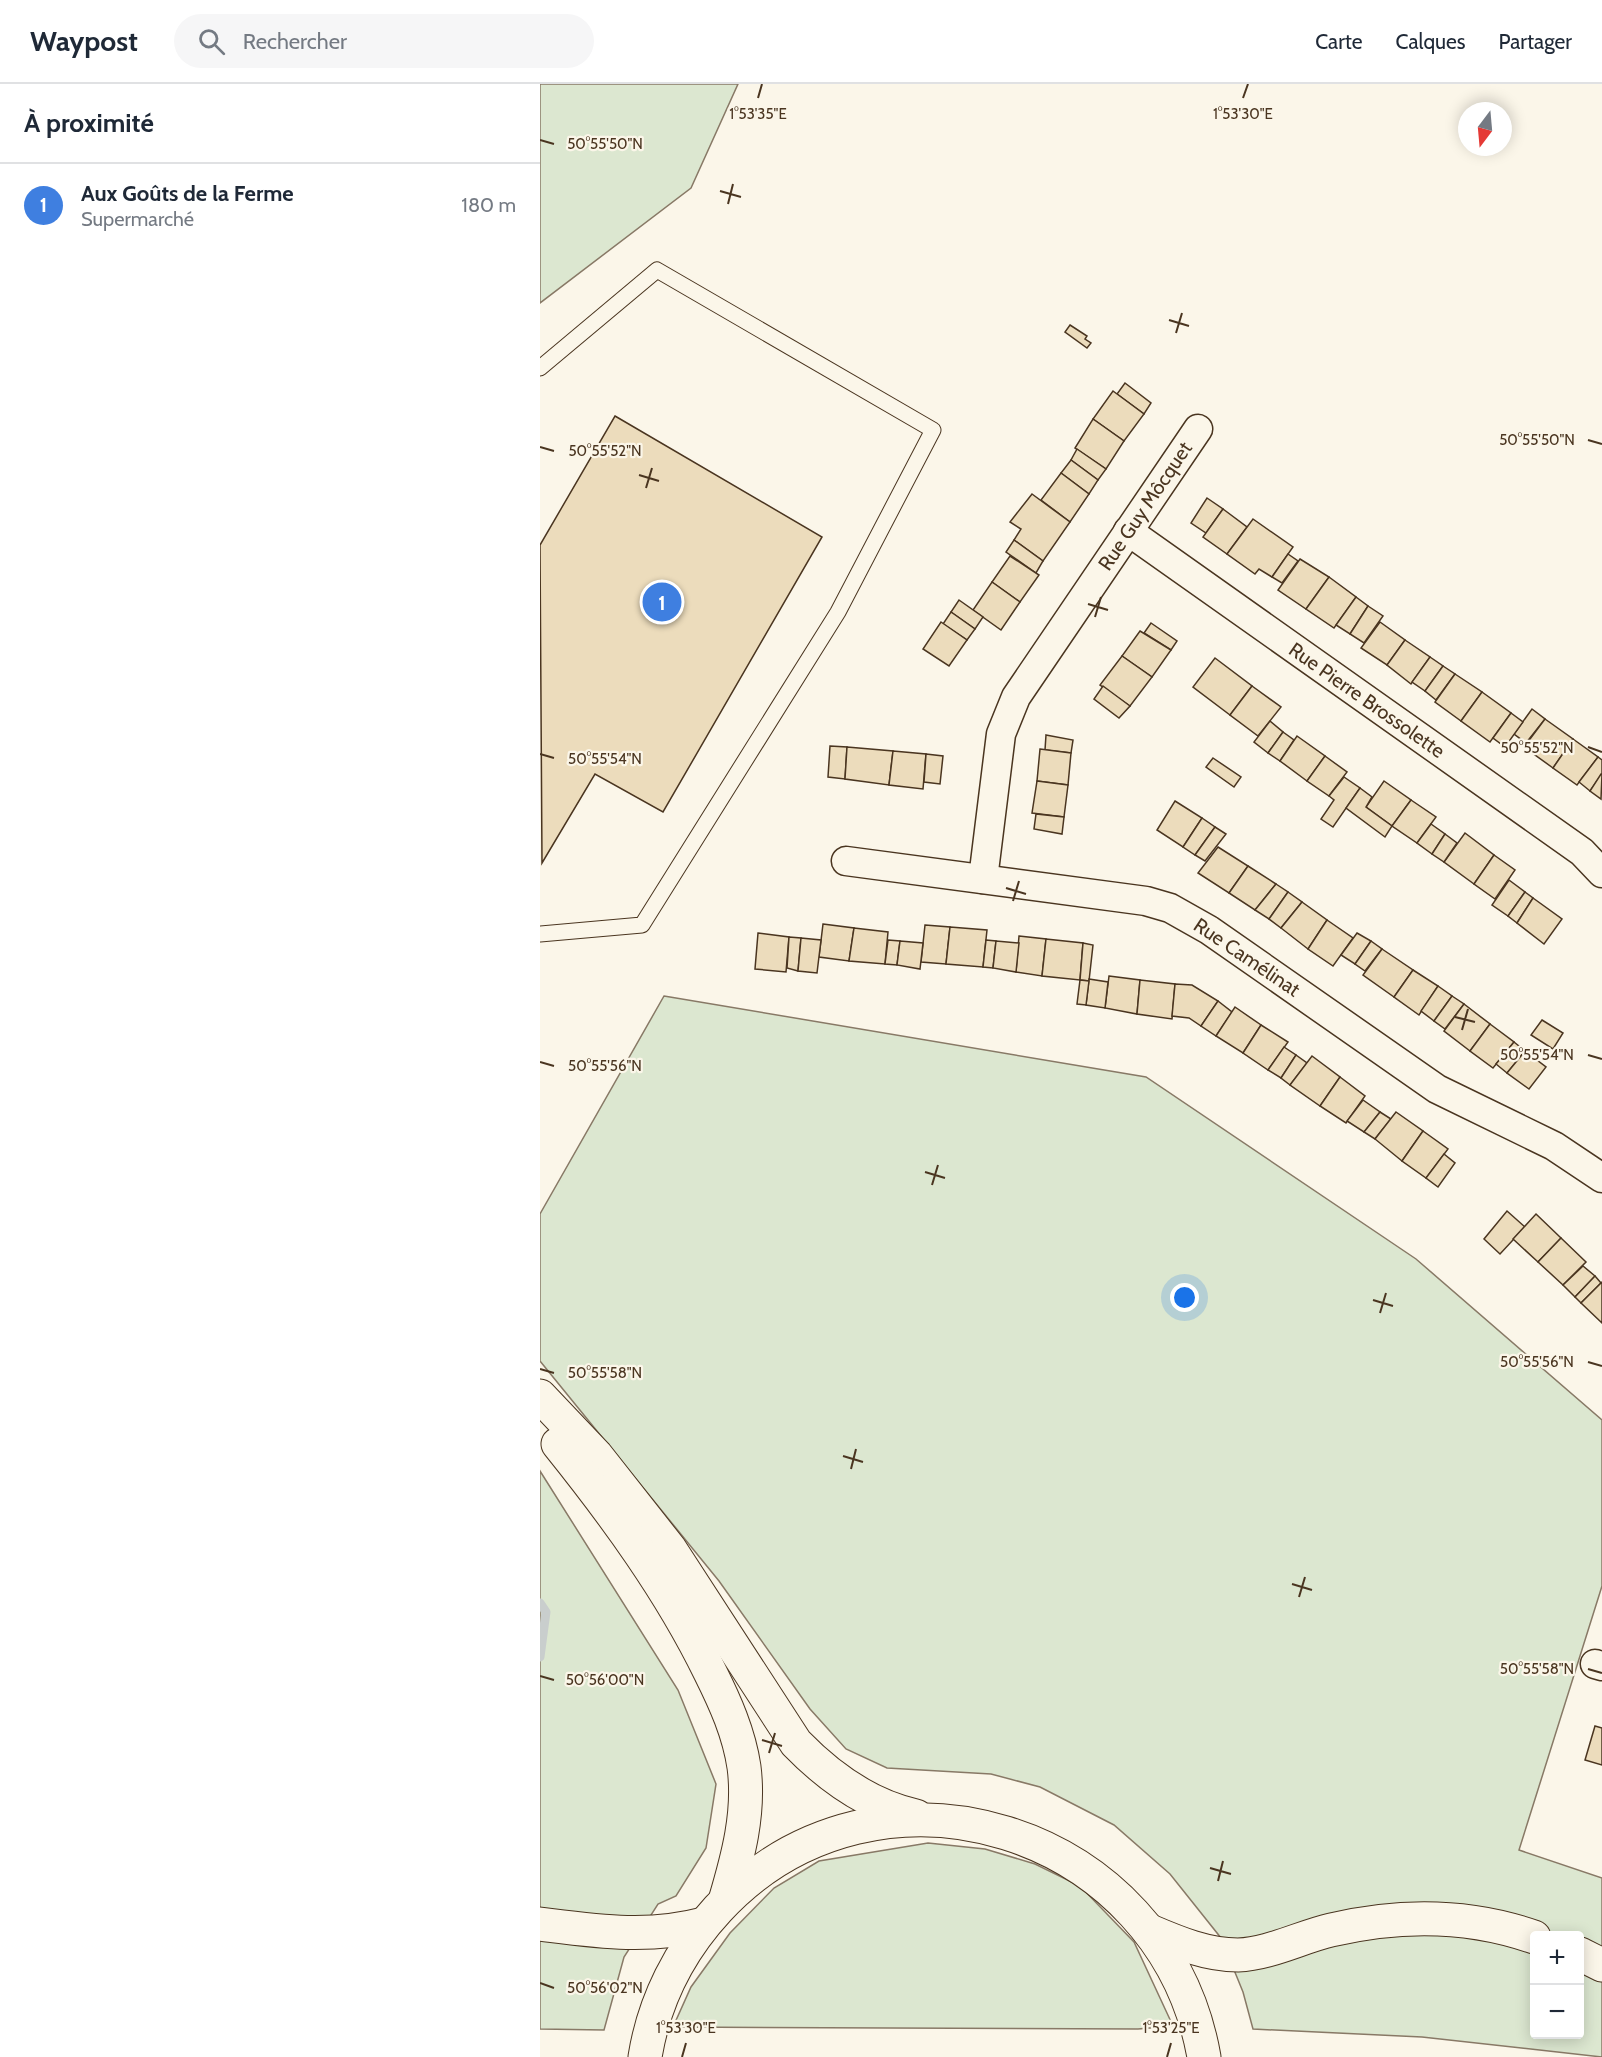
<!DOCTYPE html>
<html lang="fr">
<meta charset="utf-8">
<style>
:root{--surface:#fff;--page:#f6f6f7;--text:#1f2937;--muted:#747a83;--line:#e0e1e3;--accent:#7c3aed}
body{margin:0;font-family:Cabin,sans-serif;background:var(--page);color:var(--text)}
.controls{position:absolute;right:18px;bottom:18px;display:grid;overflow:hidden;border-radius:6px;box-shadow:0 3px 15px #0003}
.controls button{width:54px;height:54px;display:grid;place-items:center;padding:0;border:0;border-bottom:2px solid var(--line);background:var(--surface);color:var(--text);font:30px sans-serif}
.compass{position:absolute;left:918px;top:18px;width:54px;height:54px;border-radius:50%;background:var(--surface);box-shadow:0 3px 15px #0003;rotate:196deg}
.you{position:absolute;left:645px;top:1214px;width:21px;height:21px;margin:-15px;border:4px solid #fff;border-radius:50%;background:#1a73e8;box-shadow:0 0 0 9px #1a73e833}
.badge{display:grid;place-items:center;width:39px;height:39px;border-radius:50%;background:var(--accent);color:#fff;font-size:20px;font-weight:700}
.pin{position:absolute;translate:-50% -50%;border:3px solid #fff;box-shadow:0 2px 6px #0006}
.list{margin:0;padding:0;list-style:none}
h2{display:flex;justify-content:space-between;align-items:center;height:78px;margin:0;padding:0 24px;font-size:26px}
h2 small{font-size:20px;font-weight:400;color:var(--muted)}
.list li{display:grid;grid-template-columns:39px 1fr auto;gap:18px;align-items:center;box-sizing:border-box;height:84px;padding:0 24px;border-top:2px solid var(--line)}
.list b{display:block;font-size:22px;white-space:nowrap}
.list p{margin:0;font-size:20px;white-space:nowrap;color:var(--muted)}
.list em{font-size:20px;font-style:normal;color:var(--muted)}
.icon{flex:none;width:33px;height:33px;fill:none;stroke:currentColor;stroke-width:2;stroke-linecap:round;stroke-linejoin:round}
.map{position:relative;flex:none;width:1062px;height:1973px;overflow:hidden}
header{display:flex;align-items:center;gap:36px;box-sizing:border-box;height:84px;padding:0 30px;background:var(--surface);border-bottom:2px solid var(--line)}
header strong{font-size:28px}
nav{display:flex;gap:33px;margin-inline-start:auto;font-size:21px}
.search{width:420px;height:54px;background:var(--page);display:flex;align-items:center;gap:15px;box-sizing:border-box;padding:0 21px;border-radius:33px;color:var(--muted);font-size:22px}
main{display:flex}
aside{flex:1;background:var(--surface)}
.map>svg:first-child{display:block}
.green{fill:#dce7d0;stroke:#887966;stroke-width:1.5;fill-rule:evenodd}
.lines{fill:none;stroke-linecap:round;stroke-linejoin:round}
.stream{stroke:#c9cecd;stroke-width:9}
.building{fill:#ecdcbc;stroke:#4a3520;stroke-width:1.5}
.lane-casing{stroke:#4a3520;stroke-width:17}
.street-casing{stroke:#4a3520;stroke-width:31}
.primary-casing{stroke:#4a3520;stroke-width:35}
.highway-casing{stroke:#4a3520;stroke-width:35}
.lane{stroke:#fbf6e9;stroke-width:15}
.street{stroke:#fbf6e9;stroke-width:28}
.primary{stroke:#fbf6e9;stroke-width:33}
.highway{stroke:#fbf6e9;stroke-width:33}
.ticks{fill:none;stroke:#4a3520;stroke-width:2}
.labels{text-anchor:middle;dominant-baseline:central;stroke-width:4.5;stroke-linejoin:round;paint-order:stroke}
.street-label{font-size:20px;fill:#4a3520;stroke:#fbf6e9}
.ticks-label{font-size:15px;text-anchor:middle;fill:#4a3520;stroke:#fbf6e9;stroke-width:4.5;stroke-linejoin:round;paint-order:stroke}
</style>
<header>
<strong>Waypost</strong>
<div class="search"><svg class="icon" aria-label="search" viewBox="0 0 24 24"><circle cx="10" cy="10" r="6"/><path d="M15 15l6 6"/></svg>Rechercher</div>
<nav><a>Carte</a><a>Calques</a><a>Partager</a></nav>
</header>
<main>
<aside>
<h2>À proximité<small></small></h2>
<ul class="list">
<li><span class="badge" style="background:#3f7fe0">1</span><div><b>Aux Goûts de la Ferme</b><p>Supermarché</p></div><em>180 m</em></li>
</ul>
</aside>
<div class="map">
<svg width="1062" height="1973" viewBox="0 0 1062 1973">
<rect width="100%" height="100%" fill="#fbf6e9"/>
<!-- green -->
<g class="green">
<path d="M 0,0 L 198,0 L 151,104 L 0,219 Z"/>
<path d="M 124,912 L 606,993 L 876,1175 L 1062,1336 L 1062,1502 L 979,1766 L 1062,1794 L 1062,1973 L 882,1953 L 713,1945 L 703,1908 L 681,1854 L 630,1790 L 574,1741 L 500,1703 L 451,1690 L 347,1684 L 306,1665 L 270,1625 L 179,1497 L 0,1277 L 0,1130 ZM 994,1852 L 1040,1852 L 1040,1950 L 994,1950 Z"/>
<path d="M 0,1387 L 138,1606 L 176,1700 L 166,1764 L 136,1812 L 118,1820 L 84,1873 L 64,1946 L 0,1945 Z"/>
<path d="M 388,1759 L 445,1765 L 495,1780 L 540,1802 L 594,1858 L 633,1942 L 598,1945 L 133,1943 L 151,1903 L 190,1849 L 234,1804 L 279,1777 Z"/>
</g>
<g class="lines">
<!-- stream -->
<path class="stream" d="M 0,1519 L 6,1528 L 0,1573"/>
</g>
<!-- building -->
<g class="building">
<path d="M 530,241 L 547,252 L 545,255 L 551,259 L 547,264 L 525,248 Z"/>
<path d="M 585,299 L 611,319 L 604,330 L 577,310 Z"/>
<path d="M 573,307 L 604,330 L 584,357 L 553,335 Z"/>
<path d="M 75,332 L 282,453 L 123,728 L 55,690 L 2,779 L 0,461 Z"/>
<path d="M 553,335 L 584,357 L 566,385 L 535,364 Z"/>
<path d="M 537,365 L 566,385 L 558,396 L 531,376 Z"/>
<path d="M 531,376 L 558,396 L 549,410 L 521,389 Z"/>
<path d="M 521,389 L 549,410 L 530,438 L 501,416 Z"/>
<path d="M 492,410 L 530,438 L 503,477 L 474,456 L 481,445 L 470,438 Z"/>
<path d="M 667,414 L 683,425 L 666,449 L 651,439 Z"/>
<path d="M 683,425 L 707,443 L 687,470 L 663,453 Z"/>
<path d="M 713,435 L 753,463 L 732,493 L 719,485 L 715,490 L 687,470 Z"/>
<path d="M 474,456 L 503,477 L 496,489 L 466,468 Z"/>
<path d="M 748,470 L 758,477 L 742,499 L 732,493 Z"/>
<path d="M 470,472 L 499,491 L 480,518 L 452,498 Z"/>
<path d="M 760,475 L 789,493 L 766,525 L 738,506 Z"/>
<path d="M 789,493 L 816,513 L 794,544 L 766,525 Z"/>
<path d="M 452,498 L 480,518 L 461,546 L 433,526 Z"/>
<path d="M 816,513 L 828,522 L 810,550 L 796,541 Z"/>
<path d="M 419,516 L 443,533 L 435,545 L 411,528 Z"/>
<path d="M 828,522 L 843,532 L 824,559 L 810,550 Z"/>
<path d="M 411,528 L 435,545 L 427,556 L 403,540 Z"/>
<path d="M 401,538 L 427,556 L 409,582 L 383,565 Z"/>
<path d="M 840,538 L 865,556 L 847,581 L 821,564 Z"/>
<path d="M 611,539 L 637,557 L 631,566 L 604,549 Z"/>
<path d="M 600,547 L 631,566 L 612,593 L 582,572 Z"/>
<path d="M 865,556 L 890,573 L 871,600 L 847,581 Z"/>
<path d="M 582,572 L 612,593 L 590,622 L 560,601 Z"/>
<path d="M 890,573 L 903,582 L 885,607 L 872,598 Z"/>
<path d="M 675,574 L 712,602 L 690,631 L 653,603 Z"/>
<path d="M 903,582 L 915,590 L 896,616 L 885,607 Z"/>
<path d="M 915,590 L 942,608 L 921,637 L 895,618 Z"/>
<path d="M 563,602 L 590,622 L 579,634 L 554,615 Z"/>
<path d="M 712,602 L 741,623 L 718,652 L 690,631 Z"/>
<path d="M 942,608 L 971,629 L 950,658 L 921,637 Z"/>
<path d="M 992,625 L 1005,635 L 986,659 L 974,650 Z"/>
<path d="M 971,629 L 983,638 L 965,663 L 953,654 Z"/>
<path d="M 1005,635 L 1033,655 L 1013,684 L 984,663 Z"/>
<path d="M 730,637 L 743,648 L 728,669 L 714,658 Z"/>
<path d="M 743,648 L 754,656 L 740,677 L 728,669 Z"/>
<path d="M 506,651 L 533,656 L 531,669 L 505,666 Z"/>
<path d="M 757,652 L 785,672 L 767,697 L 740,677 Z"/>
<path d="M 1033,655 L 1058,673 L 1037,701 L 1013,684 Z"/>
<path d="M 290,662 L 307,663 L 305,695 L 288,693 Z"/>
<path d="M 307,663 L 353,667 L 349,701 L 305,695 Z"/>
<path d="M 500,665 L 531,669 L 528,701 L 497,697 Z"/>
<path d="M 353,667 L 386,670 L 383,705 L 349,701 Z"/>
<path d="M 386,670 L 403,672 L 400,700 L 384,698 Z"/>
<path d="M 785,672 L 807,688 L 789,712 L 767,697 Z"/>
<path d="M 1058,673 L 1062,676 L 1062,690 L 1050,707 L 1039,698 Z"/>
<path d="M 673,674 L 701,693 L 694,703 L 666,683 Z"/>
<path d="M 1061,690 L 1062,690 L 1061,715 L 1050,707 Z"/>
<path d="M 804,693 L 820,704 L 793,743 L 781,735 L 794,716 L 789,712 Z"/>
<path d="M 497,697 L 528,701 L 524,733 L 492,729 Z"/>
<path d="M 844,697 L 871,716 L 852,742 L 826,723 Z"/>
<path d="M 820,704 L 832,713 L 826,723 L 852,742 L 845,753 L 806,724 Z"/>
<path d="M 871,716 L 896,733 L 877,759 L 852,742 Z"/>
<path d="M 635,717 L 662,734 L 643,763 L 617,746 Z"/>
<path d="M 496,730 L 524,733 L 522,750 L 494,745 Z"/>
<path d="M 662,734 L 675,743 L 655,771 L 643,763 Z"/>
<path d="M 891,740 L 905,750 L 892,770 L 877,759 Z"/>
<path d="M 675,743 L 686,750 L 665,777 L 655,771 Z"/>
<path d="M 925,749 L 954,771 L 934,800 L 904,778 Z"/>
<path d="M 905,750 L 917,759 L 904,778 L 892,770 Z"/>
<path d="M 678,763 L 708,782 L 689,809 L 658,789 Z"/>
<path d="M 954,771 L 975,786 L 955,815 L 934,800 Z"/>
<path d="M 708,782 L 736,800 L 715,826 L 689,809 Z"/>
<path d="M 969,796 L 985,808 L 968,832 L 952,821 Z"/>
<path d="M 736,800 L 748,808 L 729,835 L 715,826 Z"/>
<path d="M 748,808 L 762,818 L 741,844 L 729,835 Z"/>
<path d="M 985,808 L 993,814 L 977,839 L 968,832 Z"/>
<path d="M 993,814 L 1022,835 L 1004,860 L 977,839 Z"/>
<path d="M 762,818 L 787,836 L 768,865 L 741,844 Z"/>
<path d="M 787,836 L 813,854 L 793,882 L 768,865 Z"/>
<path d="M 283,840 L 314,844 L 309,877 L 279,873 Z"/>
<path d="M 385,841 L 410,843 L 406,880 L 381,878 Z"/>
<path d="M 410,843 L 447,846 L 443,883 L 406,880 Z"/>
<path d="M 314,844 L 348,848 L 345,880 L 309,877 Z"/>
<path d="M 218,849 L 249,853 L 246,888 L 215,885 Z"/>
<path d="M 817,849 L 831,857 L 815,880 L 801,871 Z"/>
<path d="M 479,852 L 506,855 L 502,892 L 476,888 Z"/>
<path d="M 249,853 L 261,854 L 258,887 L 247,884 Z"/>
<path d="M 261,854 L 281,856 L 277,889 L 258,887 Z"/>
<path d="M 506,855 L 543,859 L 540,896 L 502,892 Z"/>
<path d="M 348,856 L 360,857 L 357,881 L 345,880 Z"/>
<path d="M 446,856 L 456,857 L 453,884 L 443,883 Z"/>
<path d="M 360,857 L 383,859 L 380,885 L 357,881 Z"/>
<path d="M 456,857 L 479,859 L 476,888 L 453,884 Z"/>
<path d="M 831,857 L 842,865 L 825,887 L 815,880 Z"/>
<path d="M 543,859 L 553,861 L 549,897 L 540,896 Z"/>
<path d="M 842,865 L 873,886 L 854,913 L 823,891 Z"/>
<path d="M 873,886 L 898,902 L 879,931 L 854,913 Z"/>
<path d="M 569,892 L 600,896 L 597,930 L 565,924 Z"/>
<path d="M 549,895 L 568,898 L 565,924 L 546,921 Z"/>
<path d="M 540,896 L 549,897 L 546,921 L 537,920 Z"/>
<path d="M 600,896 L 635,900 L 632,935 L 597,930 Z"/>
<path d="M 635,900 L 652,901 L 678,917 L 661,942 L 649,934 L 632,932 Z"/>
<path d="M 898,902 L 912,912 L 894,937 L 881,927 Z"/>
<path d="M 912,912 L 924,920 L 905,945 L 894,937 Z"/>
<path d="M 678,917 L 692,928 L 676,952 L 661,942 Z"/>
<path d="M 924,920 L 950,940 L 930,967 L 904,947 Z"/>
<path d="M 695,923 L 721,941 L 703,969 L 676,952 Z"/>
<path d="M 1002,936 L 1023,949 L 1013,965 L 991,951 Z"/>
<path d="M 950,940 L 974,958 L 953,984 L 930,967 Z"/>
<path d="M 721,941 L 748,958 L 728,986 L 703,969 Z"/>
<path d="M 974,958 L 985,967 L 967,989 L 956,980 Z"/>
<path d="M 744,963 L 756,971 L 741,994 L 728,986 Z"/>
<path d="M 985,967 L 1006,983 L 989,1005 L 967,989 Z"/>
<path d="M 756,971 L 767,979 L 750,1001 L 741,994 Z"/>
<path d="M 772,972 L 800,993 L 780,1022 L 750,1001 Z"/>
<path d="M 800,993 L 825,1012 L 806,1039 L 780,1022 Z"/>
<path d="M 823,1016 L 840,1028 L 824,1048 L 807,1037 Z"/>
<path d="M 840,1028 L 851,1035 L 835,1055 L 824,1048 Z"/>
<path d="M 856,1028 L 883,1047 L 862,1077 L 835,1055 Z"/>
<path d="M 883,1047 L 908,1065 L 886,1094 L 862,1077 Z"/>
<path d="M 904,1070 L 915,1079 L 898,1103 L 886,1094 Z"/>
<path d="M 967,1127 L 985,1143 L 960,1170 L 944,1155 Z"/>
<path d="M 996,1130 L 1021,1154 L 998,1178 L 973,1155 Z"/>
<path d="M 1021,1154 L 1046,1178 L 1023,1201 L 998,1178 Z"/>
<path d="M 1043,1182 L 1055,1192 L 1035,1213 L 1023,1201 Z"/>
<path d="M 1055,1192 L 1061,1199 L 1041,1219 L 1035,1213 Z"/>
<path d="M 1062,1198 L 1062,1239 L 1041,1219 Z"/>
<path d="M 1055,1642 L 1062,1644 L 1062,1681 L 1045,1676 Z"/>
</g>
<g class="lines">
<!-- lane casing -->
<g class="lane-casing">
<path id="lane" d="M 0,284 L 117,186 L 393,346 L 298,528 L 102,841 L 0,850"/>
</g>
<!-- street casing -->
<g class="street-casing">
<g id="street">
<path d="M 588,447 L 1042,768 L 1062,789"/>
<path d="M 306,777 L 606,817 L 630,824 L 669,846 L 897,1005 L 1014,1062 L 1062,1094"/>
<path d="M 443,795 L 461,650 L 476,613 L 658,345"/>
<path d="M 1055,1580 L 1062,1582"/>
</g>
</g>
<!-- primary casing -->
<g class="primary-casing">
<g id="primary">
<path d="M 0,1312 L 56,1371 L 130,1465 L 256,1659 C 289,1693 330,1722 376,1732"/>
<path d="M 18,1360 C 75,1431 130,1506 170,1588 C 185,1618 199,1649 204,1683 C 210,1729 198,1773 185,1817"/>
<path d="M 105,1973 C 114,1917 140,1866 178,1825 C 338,1653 624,1745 664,1973"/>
</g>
</g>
<!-- highway casing -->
<g class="highway-casing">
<g id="highway">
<path d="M 0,1840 C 56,1847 108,1855 164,1840"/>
<path d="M 610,1847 C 638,1859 667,1871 698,1871 C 729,1870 761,1853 791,1846 C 859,1830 928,1830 994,1853"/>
<path d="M 1040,1870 L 1062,1881"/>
</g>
</g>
<!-- lane -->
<use href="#lane" class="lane"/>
<!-- street -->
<use href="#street" class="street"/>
<!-- primary -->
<use href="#primary" class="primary"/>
<!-- highway -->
<use href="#highway" class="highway"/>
</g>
<!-- ticks -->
<path class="ticks" d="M 218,14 L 222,0M 703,14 L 708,0M 0,56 L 14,60M 180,107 L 201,113M 188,120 L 193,100M 629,236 L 649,242M 636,249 L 642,229M 1048,356 L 1062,360M 0,363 L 14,367M 99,391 L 119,397M 106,404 L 112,384M 548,520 L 568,526M 555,533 L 561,513M 1048,663 L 1062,668M 0,670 L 14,674M 466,804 L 486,810M 473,817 L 479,797M 915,933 L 935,938M 922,946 L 928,925M 1048,971 L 1062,975M 0,978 L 14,982M 385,1088 L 405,1094M 392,1101 L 398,1081M 833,1216 L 853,1222M 840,1229 L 846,1209M 1048,1278 L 1062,1282M 0,1285 L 14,1289M 303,1372 L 323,1378M 311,1385 L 316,1365M 752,1500 L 772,1506M 759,1513 L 765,1493M 1048,1585 L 1062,1589M 0,1592 L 14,1596M 222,1656 L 242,1662M 229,1669 L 235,1649M 670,1784 L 691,1790M 678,1797 L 683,1777M 0,1899 L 14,1904M 142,1973 L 146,1959M 627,1973 L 631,1959"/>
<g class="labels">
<!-- street labels -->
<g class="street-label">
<text transform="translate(605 422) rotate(-56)">Rue Guy Môcquet</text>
<text transform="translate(827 616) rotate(35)">Rue Pierre Brossolette</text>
<text transform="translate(707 873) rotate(34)">Rue Camélinat</text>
</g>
</g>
<g class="ticks-label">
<text x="218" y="35">1°53'35"E</text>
<text x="703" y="35">1°53'30"E</text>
<text x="65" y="65">50°55'50"N</text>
<text x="997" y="361">50°55'50"N</text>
<text x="65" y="372">50°55'52"N</text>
<text x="997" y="669">50°55'52"N</text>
<text x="65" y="680">50°55'54"N</text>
<text x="997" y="976">50°55'54"N</text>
<text x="65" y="987">50°55'56"N</text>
<text x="997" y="1283">50°55'56"N</text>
<text x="65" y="1294">50°55'58"N</text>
<text x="997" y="1590">50°55'58"N</text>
<text x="65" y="1601">50°56'00"N</text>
<text x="65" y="1909">50°56'02"N</text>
<text x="146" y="1949">1°53'30"E</text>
<text x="631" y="1949">1°53'25"E</text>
</g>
</svg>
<div class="controls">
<button>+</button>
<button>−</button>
</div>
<svg class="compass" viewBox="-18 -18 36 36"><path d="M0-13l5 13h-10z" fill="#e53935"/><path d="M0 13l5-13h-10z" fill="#747a83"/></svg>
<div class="you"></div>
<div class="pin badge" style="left:122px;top:518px;background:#3f7fe0">1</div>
</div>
</main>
